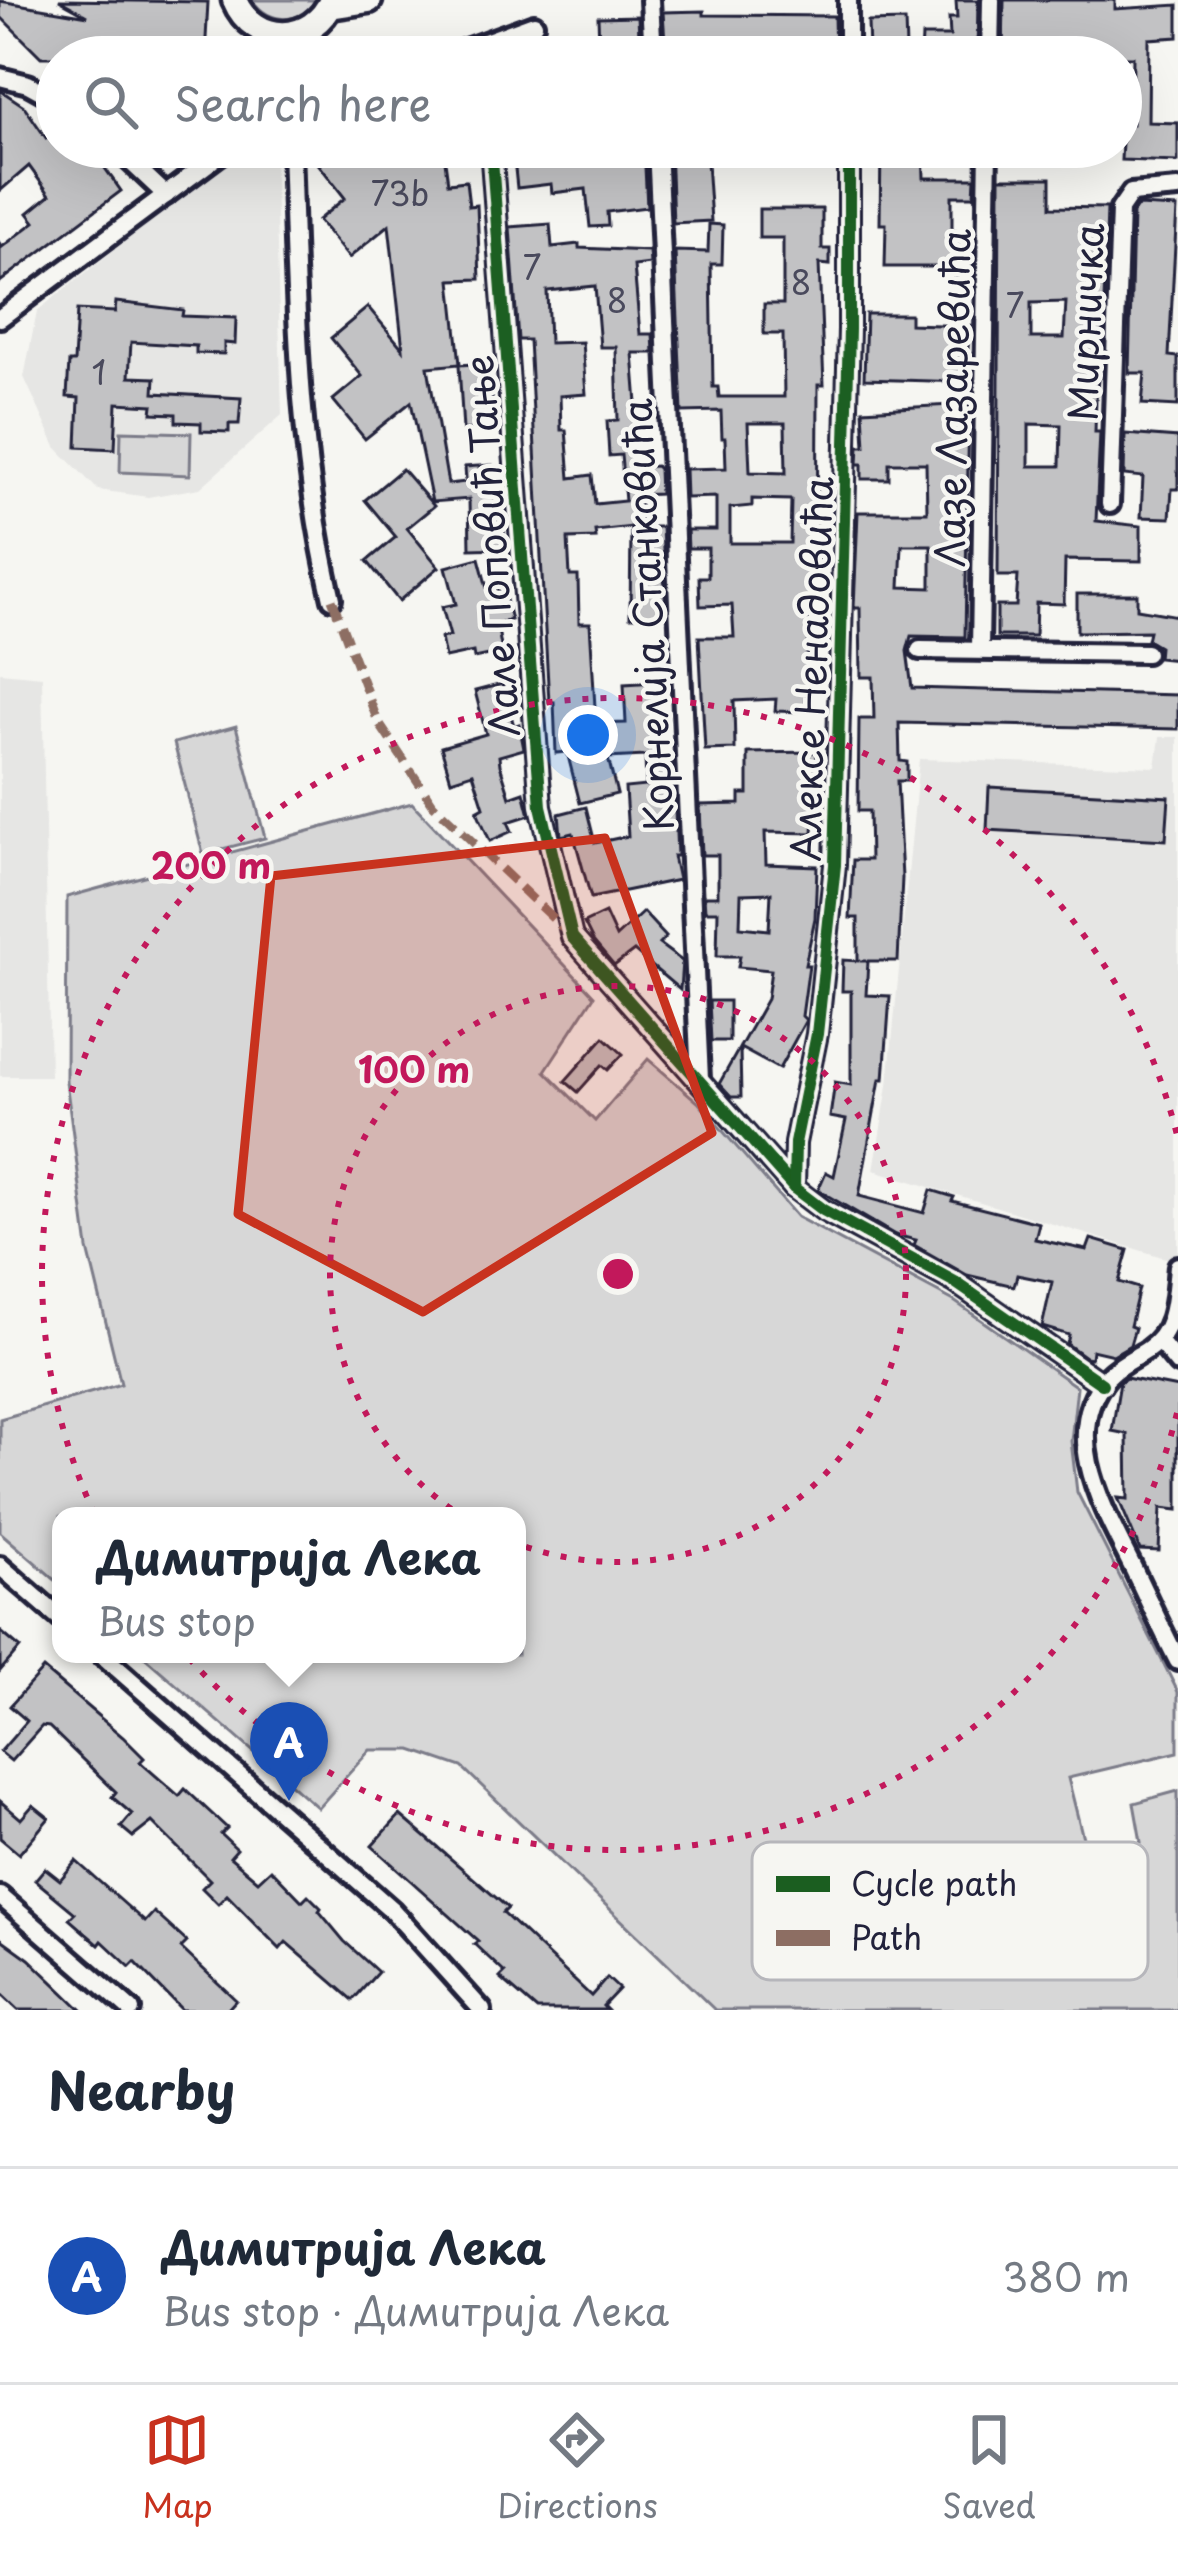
<!DOCTYPE html>
<meta charset="utf-8">
<style>
:root{--surface:#fff;--page:#f2f2f3;--text:#1f2937;--muted:#747a83;--line:#e0e1e3;--accent:#c8321e}
body{margin:0;font-family:"Playpen Sans",sans-serif;background:var(--page);color:var(--text)}
.you{position:absolute;left:588px;top:735px;width:42px;height:42px;margin:-30px;border:9px solid #fff;border-radius:50%;background:#1a73e8;box-shadow:0 0 0 18px #1a73e833}
.badge{display:grid;place-items:center;width:78px;height:78px;border-radius:50%;background:var(--accent);color:#fff;font-size:39px;font-weight:700}
.pin{position:absolute;translate:-50% -99px;filter:drop-shadow(0 3px 6px #0008)}
.pin::after{content:'';position:absolute;top:63px;width:42px;height:36px;background:inherit;clip-path:polygon(0 0,100% 0,50% 100%)}
.popup{position:absolute;left:52px;top:1507px;width:474px;height:156px;box-sizing:border-box;display:grid;place-content:center;border-radius:24px;background:var(--surface);filter:drop-shadow(0 3px 9px #0005);font-size:39px;white-space:nowrap;color:var(--muted)}
.popup b{font-size:45px;color:var(--text)}
.popup::after{content:'';position:absolute;left:50%;top:100%;margin-left:-24px;border:24px solid transparent;border-top-color:var(--surface)}
.list{margin:0;padding:0;list-style:none}
h2{display:flex;justify-content:space-between;align-items:center;height:156px;margin:0;padding:0 48px;font-size:51px}
h2 small{font-size:39px;font-weight:400;color:var(--muted)}
.list li{display:grid;grid-template-columns:78px 1fr auto;gap:36px;align-items:center;box-sizing:border-box;height:216px;padding:0 48px;border-top:3px solid var(--line)}
.list b{display:block;font-size:45px;white-space:nowrap}
.list p{margin:0;font-size:39px;white-space:nowrap;color:var(--muted)}
.list em{font-size:39px;font-style:normal;color:var(--muted)}
.icon{flex:none;width:66px;height:66px;fill:none;stroke:currentColor;stroke-width:2;stroke-linecap:round;stroke-linejoin:round}
.map{position:relative;flex:none;width:1178px;height:2010px;overflow:hidden}
.search{position:absolute;background:var(--surface);box-shadow:0 12px 48px #0002;left:36px;right:36px;top:36px;height:132px;display:flex;align-items:center;gap:30px;box-sizing:border-box;padding:0 42px;border-radius:66px;color:var(--muted);font-size:45px}
.sheet{height:372px;background:var(--surface)}
nav{display:flex;justify-content:space-around;align-items:center;box-sizing:border-box;height:168px;border-top:3px solid var(--line);background:var(--surface);font-size:33px;color:var(--muted)}
nav a{display:grid;justify-items:center;gap:6px}
nav .on{color:var(--accent)}
.map>svg:first-child{display:block}
.built{fill:#e6e6e4}
.green{fill:#d7d7d7;stroke:#7c7c89;stroke-width:3}
.building{fill:#c2c2c4;stroke:#22223b;stroke-width:3;fill-rule:evenodd}
.lines{fill:none;stroke-linecap:round;stroke-linejoin:round}
.minor-casing{stroke:#22223b;stroke-width:26}
.secondary-casing{stroke:#22223b;stroke-width:33}
.minor{stroke:#f6f6f2;stroke-width:16}
.secondary{stroke:#f6f6f2;stroke-width:24}
.quiet{stroke:#8d6e63;stroke-width:9;stroke-dasharray:18 9;stroke-linecap:butt}
.cycleway-casing{stroke:#f6f6f2;stroke-width:20}
.cycleway{stroke:#1b5e20;stroke-width:12}
.marked{fill:#c8321e;fill-opacity:0.2;stroke:#c8321e;stroke-width:9;stroke-linejoin:round}
.ring{fill:none;stroke:#c2185b;stroke-width:6;stroke-dasharray:6 12}
.labels{text-anchor:middle;dominant-baseline:central;stroke-width:9;stroke-linejoin:round;paint-order:stroke}
.number-label{font-size:33px;fill:#4a4a5d}
.street-label{font-size:39px;fill:#22223b;stroke:#f6f6f2}
.key{fill:#f6f6f2;stroke:#b6b6bb;stroke-width:3}
.key-label{font-size:33px;fill:#22223b}
.centre{fill:#c2185b;stroke:#f6f6f2;stroke-width:6}
.ring-label{font-size:36px;text-anchor:middle;font-weight:bold;fill:#c2185b;stroke:#f6f6f2;stroke-width:9;stroke-linejoin:round;paint-order:stroke}
</style>
<div class="map">
<svg width="1178" height="2010" viewBox="0 0 1178 2010">
<rect width="100%" height="100%" fill="#f6f6f2"/>
<filter id="ink" filterUnits="userSpaceOnUse"><feTurbulence type="fractalNoise" baseFrequency=".00833" numOctaves="2"/><feDisplacementMap in="SourceGraphic" scale="24" xChannelSelector="R" yChannelSelector="G"/><feConvolveMatrix kernelMatrix="1 2 1 2 8 2 1 2 1" color-interpolation-filters="sRGB"/></filter>
<g filter="url(#ink)">
<!-- built -->
<g class="built">
<path d="M 254,147 L 274,147 L 282,415 L 200,488 L 148,497 L 98,490 L 56,447 L 24,377 L 37,311 L 213,172 Z"/>
<path d="M 0,672 L 42,676 L 50,1076 L 0,1076 Z"/>
<path d="M 1160,737 L 1178,737 L 1178,1283 L 1169,1259 L 874,1170 L 888,1085 L 919,759 L 1156,767 Z"/>
</g>
<!-- green -->
<g class="green">
<path d="M 252,0 L 318,0 C 300,25 270,25 252,0 Z"/>
<path d="M 121,431 L 191,433 L 190,475 L 120,472 Z"/>
<path d="M 236,726 L 265,838 L 203,854 L 174,743 Z"/>
<path d="M 412,803 L 594,996 L 545,1071 L 595,1121 L 648,1059 L 698,1102 L 797,1217 L 954,1301 L 1077,1387 L 1071,1441 L 1077,1492 L 1178,1692 L 1178,1752 L 1068,1778 L 1087,1854 L 1141,1842 L 1134,1803 L 1178,1791 L 1178,2010 L 715,2010 L 462,1767 L 412,1750 L 370,1750 L 318,1808 L 141,1654 L 517,1654 L 517,1516 L 61,1516 L 61,1585 L 0,1532 L 0,1419 L 121,1384 L 88,1249 L 66,1081 L 67,897 Z"/>
</g>
<!-- building -->
<g class="building">
<path d="M 59,0 L 208,2 L 205,57 L 41,57 L 0,16 L 0,1 L 88,16 Z"/>
<path d="M 956,0 L 978,0 L 977,54 L 921,57 L 922,36 L 950,36 L 949,18 L 957,18 Z"/>
<path d="M 1004,0 L 1115,0 L 1115,9 L 1178,5 L 1178,37 L 1149,39 L 1148,122 L 1178,123 L 1178,162 L 1121,160 L 1123,124 L 1132,124 L 1133,57 L 1003,57 Z"/>
<path d="M 704,11 L 704,15 L 834,16 L 835,57 L 708,57 L 707,41 L 673,42 L 674,57 L 666,57 L 663,12 Z"/>
<path d="M 638,16 L 640,57 L 563,57 L 562,50 L 599,42 L 598,17 Z"/>
<path d="M 905,21 L 906,49 L 869,51 L 868,22 Z"/>
<path d="M 530,41 L 532,57 L 508,57 L 507,48 Z"/>
<path d="M 0,90 L 24,106 L 46,138 L 57,130 L 57,147 L 90,147 L 121,191 L 0,282 L 0,244 L 2,247 L 35,222 L 28,213 L 50,195 L 29,166 L 0,191 Z"/>
<path d="M 335,147 L 409,147 L 410,158 L 444,154 L 448,183 L 466,181 L 469,206 L 477,205 L 480,279 L 451,280 L 460,364 L 428,367 L 448,484 L 466,482 L 465,467 L 492,465 L 496,514 L 503,514 L 505,548 L 470,549 L 469,499 L 432,502 L 411,402 L 365,439 L 333,400 L 362,376 L 331,338 L 368,307 L 403,349 L 389,225 L 349,258 L 318,220 L 345,198 L 316,161 Z"/>
<path d="M 613,147 L 644,147 L 647,207 L 607,212 L 608,226 L 590,227 L 586,189 L 552,193 L 551,184 L 517,188 L 514,159 L 613,152 Z"/>
<path d="M 670,147 L 706,147 L 711,221 L 673,223 Z"/>
<path d="M 881,147 L 923,147 L 924,178 L 975,178 L 974,196 L 952,196 L 952,231 L 974,231 L 973,276 L 940,276 L 940,267 L 885,267 L 886,224 L 880,224 Z"/>
<path d="M 1000,178 L 1051,178 L 1051,207 L 1107,208 L 1103,333 L 1096,399 L 1095,432 L 1100,432 L 1096,521 L 1141,526 L 1141,561 L 1065,560 L 1064,604 L 1036,603 L 1035,636 L 997,636 L 997,606 L 1016,606 L 1018,576 L 998,576 ZM 1066,302 L 1064,338 L 1031,338 L 1031,303 ZM 1029,424 L 1061,425 L 1060,466 L 1029,466 Z"/>
<path d="M 1138,206 L 1177,208 L 1169,356 L 1178,357 L 1178,406 L 1142,404 L 1145,373 L 1129,373 L 1133,213 Z"/>
<path d="M 759,209 L 822,209 L 822,249 L 830,249 L 830,265 L 819,264 L 824,385 L 818,385 L 817,575 L 809,575 L 806,712 L 775,711 L 776,699 L 734,701 L 735,749 L 705,750 L 699,637 L 734,637 L 732,605 L 700,606 L 699,577 L 708,577 L 708,548 L 688,548 L 687,530 L 716,530 L 716,497 L 686,498 L 685,469 L 726,468 L 725,438 L 722,438 L 721,411 L 682,412 L 675,251 L 708,252 L 709,224 L 723,225 L 722,264 L 711,264 L 713,387 L 718,387 L 719,397 L 784,397 L 783,334 L 764,334 L 764,304 L 783,304 L 783,238 L 759,238 ZM 748,423 L 785,423 L 786,473 L 750,472 ZM 752,499 L 791,500 L 790,543 L 730,543 L 730,508 L 752,506 Z"/>
<path d="M 550,224 L 552,247 L 579,244 L 579,248 L 649,251 L 650,264 L 634,266 L 640,334 L 653,334 L 654,353 L 633,353 L 642,467 L 656,466 L 659,469 L 660,494 L 639,495 L 642,526 L 595,531 L 596,538 L 568,539 L 570,576 L 578,576 L 579,623 L 590,623 L 596,724 L 626,723 L 624,684 L 657,682 L 662,764 L 673,764 L 677,856 L 673,856 L 678,880 L 591,898 L 573,833 L 561,836 L 559,814 L 586,807 L 595,843 L 628,836 L 625,788 L 646,786 L 645,756 L 608,758 L 617,794 L 580,803 L 567,752 L 556,753 L 554,702 L 549,702 L 529,340 L 518,340 L 510,227 ZM 595,286 L 600,347 L 616,347 L 618,420 L 607,421 L 609,456 L 621,455 L 625,501 L 595,504 L 592,475 L 570,478 L 566,430 L 561,430 L 560,396 L 586,394 L 582,342 L 549,343 L 547,291 Z"/>
<path d="M 116,302 L 183,310 L 182,316 L 236,318 L 235,344 L 224,343 L 224,354 L 196,353 L 196,346 L 131,342 L 129,377 L 155,378 L 154,393 L 241,398 L 239,424 L 229,424 L 229,432 L 201,431 L 201,423 L 176,422 L 176,414 L 152,413 L 153,405 L 117,403 L 115,449 L 77,447 L 79,398 L 67,397 L 69,362 L 74,362 L 77,310 L 115,312 Z"/>
<path d="M 866,314 L 910,314 L 910,324 L 970,326 L 965,382 L 864,379 Z"/>
<path d="M 490,363 L 494,428 L 463,430 L 459,365 Z"/>
<path d="M 969,404 L 965,637 L 911,636 L 907,651 L 912,688 L 1178,695 L 1178,729 L 899,723 L 900,761 L 907,762 L 907,781 L 897,781 L 902,878 L 898,961 L 860,961 L 868,961 L 866,995 L 890,996 L 884,1079 L 880,1079 L 859,1196 L 924,1213 L 931,1190 L 954,1197 L 952,1201 L 1039,1223 L 1035,1239 L 1087,1250 L 1091,1239 L 1128,1250 L 1119,1282 L 1139,1288 L 1130,1326 L 1135,1328 L 1130,1345 L 1113,1355 L 1092,1350 L 1091,1358 L 1085,1357 L 1067,1344 L 1069,1335 L 1042,1327 L 1052,1282 L 1017,1275 L 1014,1286 L 967,1275 L 914,1245 L 916,1240 L 895,1235 L 818,1190 L 826,1172 L 834,1176 L 846,1120 L 830,1117 L 835,1082 L 851,1085 L 851,991 L 842,991 L 843,960 L 858,961 L 858,918 L 850,918 L 853,860 L 870,860 L 869,811 L 858,811 L 859,719 L 874,719 L 873,677 L 861,677 L 860,608 L 854,608 L 858,512 L 927,512 L 926,463 L 889,463 L 889,479 L 862,479 L 862,464 L 858,464 L 859,446 L 865,446 L 863,410 ZM 902,545 L 931,545 L 931,588 L 900,587 Z"/>
<path d="M 1125,434 L 1178,438 L 1178,489 L 1172,489 L 1170,518 L 1141,517 L 1143,477 L 1124,475 Z"/>
<path d="M 402,469 L 434,506 L 407,528 L 439,567 L 399,601 L 367,561 L 396,537 L 365,500 Z"/>
<path d="M 631,527 L 662,527 L 666,617 L 630,617 Z"/>
<path d="M 479,558 L 488,592 L 503,588 L 511,620 L 497,624 L 502,652 L 474,658 L 473,652 L 445,658 L 441,638 L 450,636 L 442,607 L 456,604 L 446,567 Z"/>
<path d="M 1077,594 L 1137,594 L 1137,609 L 1178,616 L 1178,660 L 1158,658 L 1159,647 L 1147,640 L 1149,631 L 1077,632 Z"/>
<path d="M 502,684 L 514,726 L 519,724 L 524,749 L 499,756 L 500,765 L 510,797 L 524,792 L 530,815 L 508,822 L 512,831 L 490,841 L 477,811 L 484,807 L 473,773 L 451,780 L 441,747 L 486,734 L 475,691 Z"/>
<path d="M 817,752 L 813,833 L 765,832 L 766,864 L 817,866 L 815,918 L 805,965 L 809,965 L 802,1016 L 806,1020 L 779,1069 L 740,1048 L 741,1097 L 731,1097 L 719,1084 L 767,999 L 771,970 L 738,967 L 740,956 L 717,956 L 718,911 L 705,911 L 704,896 L 718,896 L 718,855 L 702,855 L 700,805 L 740,804 L 740,794 L 748,794 L 748,753 ZM 771,893 L 769,930 L 740,927 L 741,894 Z"/>
<path d="M 989,787 L 1169,797 L 1166,840 L 987,830 Z"/>
<path d="M 643,912 L 666,937 L 659,944 L 682,961 L 680,990 L 634,951 L 614,966 L 593,941 L 584,923 L 605,913 L 616,937 Z"/>
<path d="M 709,1001 L 729,1001 L 729,1041 L 711,1041 Z"/>
<path d="M 604,1037 L 623,1054 L 608,1070 L 602,1065 L 578,1092 L 565,1081 Z"/>
<path d="M 1126,1378 L 1178,1388 L 1178,1510 L 1161,1508 L 1159,1551 L 1140,1550 L 1118,1498 L 1128,1499 L 1127,1434 L 1112,1431 L 1120,1382 Z"/>
<path d="M 0,1631 L 20,1648 L 0,1671 Z"/>
<path d="M 43,1669 L 123,1737 L 144,1758 L 140,1762 L 179,1796 L 185,1789 L 227,1828 L 221,1834 L 237,1849 L 230,1857 L 258,1881 L 271,1869 L 302,1901 L 308,1895 L 321,1908 L 319,1911 L 344,1941 L 378,1972 L 353,2000 L 286,1942 L 280,1949 L 227,1895 L 218,1904 L 202,1888 L 210,1880 L 152,1822 L 133,1837 L 121,1827 L 132,1814 L 112,1797 L 116,1792 L 49,1727 L 42,1726 L 11,1761 L 0,1752 L 27,1721 L 10,1706 Z"/>
<path d="M 0,1801 L 21,1819 L 33,1805 L 49,1818 L 19,1854 L 0,1838 Z"/>
<path d="M 400,1815 L 508,1908 L 503,1913 L 591,1996 L 607,1978 L 619,1989 L 603,2006 L 607,2010 L 537,2010 L 500,1978 L 505,1973 L 474,1944 L 478,1941 L 372,1846 Z"/>
<path d="M 76,1861 L 145,1922 L 154,1912 L 187,1942 L 181,1948 L 236,2000 L 227,2010 L 182,2010 L 135,1962 L 130,1967 L 102,1941 L 99,1945 L 69,1919 L 75,1913 L 35,1880 L 45,1868 L 60,1880 Z"/>
<path d="M 0,1938 L 29,1959 L 82,2010 L 18,2010 L 0,1993 Z"/>
</g>
<g class="lines">
<!-- minor casing -->
<g class="minor-casing">
<g id="minor">
<path d="M 650,0 L 653,57"/>
<path d="M 848,0 L 848,57"/>
<path d="M 255,27 L 273,57"/>
<path d="M 302,57 L 318,22"/>
<path d="M 444,57 L 534,24"/>
<path d="M 990,57 L 991,0"/>
<path d="M 0,77 L 28,84 L 57,100"/>
<path d="M 115,147 L 166,195"/>
<path d="M 291,147 C 296,298 297,452 332,599"/>
<path d="M 491,147 L 541,806 L 572,937 L 794,1188 L 823,1210 L 955,1282 L 1102,1384"/>
<path d="M 657,147 L 700,1079"/>
<path d="M 0,318 L 230,147"/>
<path d="M 1110,504 L 1120,209 L 1131,193 L 1178,189"/>
<path d="M 980,649 L 988,147"/>
<path d="M 920,650 L 1146,653"/>
<path d="M 794,1188 L 795,1143 L 817,1034 L 835,865 L 849,329 L 849,147"/>
<path d="M 1178,1266 C 1175,1298 1176,1331 1147,1350 C 1133,1359 1120,1364 1108,1376 C 1057,1433 1106,1513 1133,1568 C 1148,1599 1162,1630 1178,1661"/>
<path d="M 1159,1341 L 1178,1364"/>
<path d="M 0,1566 L 61,1619"/>
<path d="M 101,1654 L 392,1910 L 482,2010"/>
<path d="M 0,1896 L 131,2010"/>
</g>
</g>
<!-- secondary casing -->
<g class="secondary-casing">
<g id="secondary">
<path d="M 235,0 C 254,46 313,45 332,0"/>
<path d="M 330,6 L 369,0"/>
</g>
</g>
<!-- minor -->
<use href="#minor" class="minor"/>
<!-- secondary -->
<use href="#secondary" class="secondary"/>
<!-- quiet -->
<path class="quiet" d="M 332,599 L 378,722 L 433,804 L 566,931"/>
<!-- cycleway casing -->
<g class="cycleway-casing">
<g id="cycleway">
<path d="M 491,147 L 541,806 L 572,937 L 794,1188 L 823,1210 L 955,1282 L 1102,1384"/>
<path d="M 794,1188 L 795,1143 L 817,1034 L 835,865 L 849,329 L 849,147"/>
</g>
</g>
<!-- cycleway -->
<use href="#cycleway" class="cycleway"/>
</g>
</g>
<!-- marked area -->
<path class="marked" d="M 605,838 L 712,1133 L 423,1312 L 238,1214 L 271,876 Z"/>
<!-- distance rings -->
<g class="ring">
<circle cx="618" cy="1274" r="288"/>
<path d="M1177 1413A576 576 0 1 1 1177 1135"/>
</g>
<g class="labels">
<!-- number labels -->
<g class="number-label">
<text x="400" y="192">73b</text>
<text x="532" y="266">7</text>
<text x="801" y="281">8</text>
<text x="617" y="299">8</text>
<text x="1015" y="304">7</text>
<text x="99" y="371">1</text>
</g>
<!-- street labels -->
<g class="street-label">
<text transform="translate(1084 322) rotate(-88)">Мирничка</text>
<text transform="translate(951 398) rotate(-89)">Лазе Лазаревића</text>
<text transform="translate(490 546) rotate(-94)">Лале Поповић Тање</text>
<text transform="translate(646 615) rotate(-93)">Корнелија Станковића</text>
<text transform="translate(810 669) rotate(-88)">Алексе Ненадовића</text>
</g>
</g>
<!-- legend -->
<rect x="752" y="1842" width="396" height="138" rx="18" class="key"/>
<rect x="776" y="1876" width="54" height="16" fill="#1b5e20"/>
<rect x="776" y="1930" width="54" height="16" fill="#8d6e63"/>
<g class="key-label">
<text x="851" y="1896">Cycle path</text>
<text x="851" y="1950">Path</text>
</g>
<circle cx="618" cy="1274" r="18" class="centre"/>
<g class="ring-label">
<text x="211" y="879">200 m</text>
<text x="414" y="1083">100 m</text>
</g>
</svg>
<div class="you"></div>
<div class="pin badge" style="left:289px;top:1801px;background:#1a4fb4">A</div>
<div class="popup"><b>Димитрија Лека</b>Bus stop</div>
<div class="search"><svg class="icon" aria-label="search" viewBox="0 0 24 24"><circle cx="10" cy="10" r="6"/><path d="M15 15l6 6"/></svg>Search here</div>
</div>
<section class="sheet">
<h2>Nearby<small></small></h2>
<ul class="list">
<li><span class="badge" style="background:#1a4fb4">A</span><div><b>Димитрија Лека</b><p>Bus stop · Димитрија Лека</p></div><em>380 m</em></li>
</ul>
</section>
<nav>
<a class="on"><svg class="icon" aria-label="map" viewBox="0 0 24 24"><path d="M3 6l6-2 6 2 6-2v14l-6 2-6-2-6 2zM9 4v14M15 6v14"/></svg>Map</a>
<a><svg class="icon" aria-label="directions" viewBox="0 0 24 24"><path d="M12 3l9 9-9 9-9-9zM9 14v-3h6M13 9l2 2-2 2"/></svg>Directions</a>
<a><svg class="icon" aria-label="saved" viewBox="0 0 24 24"><path d="M7 4h10v16l-5-4-5 4z"/></svg>Saved</a>
</nav>
